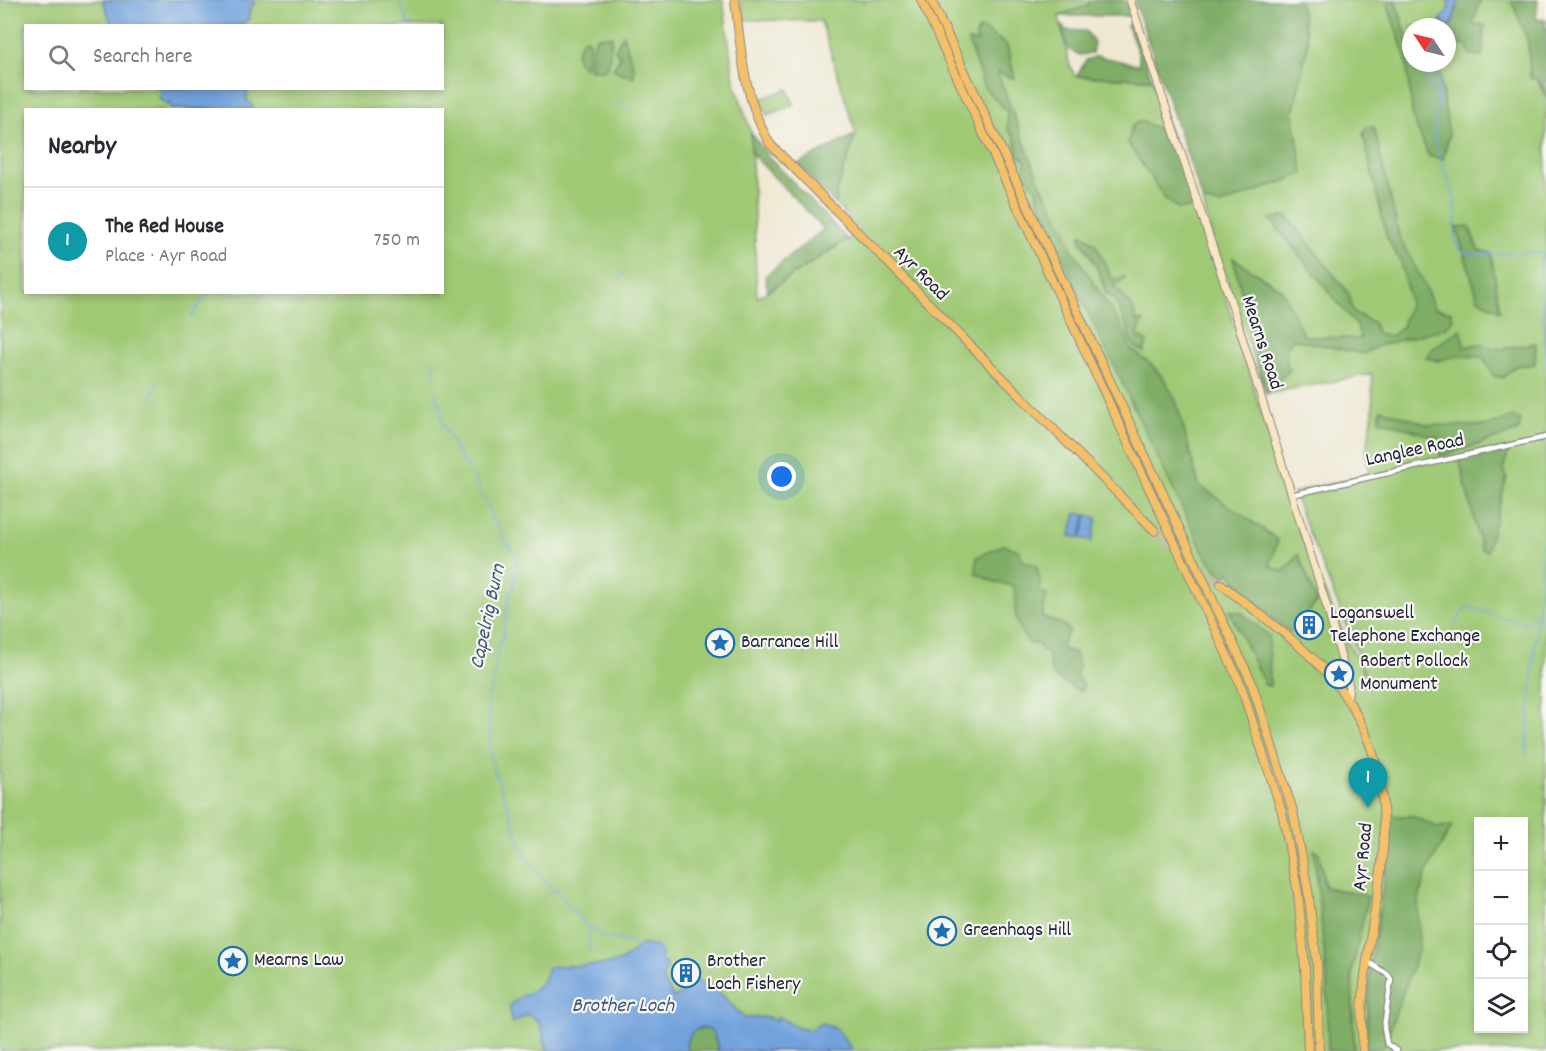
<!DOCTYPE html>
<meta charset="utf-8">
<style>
:root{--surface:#fff;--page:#f7f7f7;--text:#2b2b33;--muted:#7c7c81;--line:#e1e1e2;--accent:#b45309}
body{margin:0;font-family:Dekko,sans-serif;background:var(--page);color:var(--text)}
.controls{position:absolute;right:18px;bottom:18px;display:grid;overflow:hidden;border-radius:0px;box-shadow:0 3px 9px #0003}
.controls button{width:54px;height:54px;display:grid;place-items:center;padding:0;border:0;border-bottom:2px solid var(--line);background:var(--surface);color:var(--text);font:30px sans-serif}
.compass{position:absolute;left:1402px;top:18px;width:54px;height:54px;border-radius:50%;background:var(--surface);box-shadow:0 3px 9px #0003;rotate:305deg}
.you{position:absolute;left:782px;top:477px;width:21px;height:21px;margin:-15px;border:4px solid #fff;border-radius:50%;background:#1a73e8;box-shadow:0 0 0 9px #1a73e833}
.badge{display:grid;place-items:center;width:39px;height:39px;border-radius:50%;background:var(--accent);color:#fff;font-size:20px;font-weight:700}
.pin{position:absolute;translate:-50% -50px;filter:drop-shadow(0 2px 3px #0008)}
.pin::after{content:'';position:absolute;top:32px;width:21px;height:18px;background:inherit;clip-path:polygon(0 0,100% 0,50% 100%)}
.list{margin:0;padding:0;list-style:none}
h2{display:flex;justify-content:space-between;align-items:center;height:78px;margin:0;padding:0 24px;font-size:26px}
h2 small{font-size:20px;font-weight:400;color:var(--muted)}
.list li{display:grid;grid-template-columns:39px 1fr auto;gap:18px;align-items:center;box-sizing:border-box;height:108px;padding:0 24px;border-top:2px solid var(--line)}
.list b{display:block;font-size:22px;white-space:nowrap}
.list p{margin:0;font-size:20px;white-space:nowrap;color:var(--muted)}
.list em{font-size:20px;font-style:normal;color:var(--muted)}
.icon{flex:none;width:33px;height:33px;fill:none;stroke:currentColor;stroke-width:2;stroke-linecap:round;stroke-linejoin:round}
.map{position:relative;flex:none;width:1546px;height:1051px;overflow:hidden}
.search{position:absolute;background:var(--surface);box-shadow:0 3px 9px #0003;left:24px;top:24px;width:420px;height:66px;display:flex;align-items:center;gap:15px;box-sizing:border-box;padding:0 21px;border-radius:0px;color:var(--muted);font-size:22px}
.panel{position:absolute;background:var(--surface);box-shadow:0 3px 9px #0003;left:24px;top:108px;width:420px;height:186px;border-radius:0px}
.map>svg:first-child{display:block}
.green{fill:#9fc975;stroke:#607658;stroke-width:1.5;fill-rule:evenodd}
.forest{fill:#7fad66;stroke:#506850;stroke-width:1.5}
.water{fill:#72a2dc;stroke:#4a628c;stroke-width:1.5}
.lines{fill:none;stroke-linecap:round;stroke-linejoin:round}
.stream{stroke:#72a2dc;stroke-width:1.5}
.primary-tunnel{stroke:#c6c0b3;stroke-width:8;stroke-dasharray:8 4;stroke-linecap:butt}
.street-casing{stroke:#888586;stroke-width:7}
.secondary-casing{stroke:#888586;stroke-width:9}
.primary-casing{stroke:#888586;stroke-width:10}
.highway-casing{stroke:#888586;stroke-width:10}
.street{stroke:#fff;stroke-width:4.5}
.secondary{stroke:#fbe6c3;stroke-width:7}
.primary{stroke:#f4c16a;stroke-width:8}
.highway{stroke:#f4c16a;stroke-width:8}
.labels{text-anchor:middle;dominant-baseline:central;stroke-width:4.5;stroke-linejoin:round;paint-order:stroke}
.street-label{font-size:20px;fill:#22223b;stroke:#f6f6f2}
.poi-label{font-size:20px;fill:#22223b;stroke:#f6f6f2;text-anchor:start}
.water-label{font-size:21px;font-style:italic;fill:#42557b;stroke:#f6f6f2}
</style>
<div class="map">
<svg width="1546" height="1051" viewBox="0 0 1546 1051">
<rect width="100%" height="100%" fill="#f6f6f2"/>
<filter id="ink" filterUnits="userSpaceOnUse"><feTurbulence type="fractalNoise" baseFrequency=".0167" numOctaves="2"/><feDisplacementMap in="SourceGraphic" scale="12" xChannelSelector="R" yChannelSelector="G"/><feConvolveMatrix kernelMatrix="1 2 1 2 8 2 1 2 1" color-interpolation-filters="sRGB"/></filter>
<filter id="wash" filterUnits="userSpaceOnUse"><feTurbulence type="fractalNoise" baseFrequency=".008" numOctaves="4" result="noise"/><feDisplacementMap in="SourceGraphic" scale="24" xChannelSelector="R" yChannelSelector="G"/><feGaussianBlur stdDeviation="1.35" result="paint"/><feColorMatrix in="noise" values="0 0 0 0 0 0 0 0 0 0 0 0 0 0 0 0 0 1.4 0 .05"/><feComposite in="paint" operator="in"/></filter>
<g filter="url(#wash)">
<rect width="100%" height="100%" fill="#efe8d1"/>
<!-- green -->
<g class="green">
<path d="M 0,0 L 723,0 L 734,80 L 751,133 L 757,298 L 861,231 L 837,206 L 836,193 L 856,134 L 821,21 L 744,20 L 740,0 L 1090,0 L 1088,5 L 1059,16 L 1069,63 L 1075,76 L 1152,79 L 1227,301 L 1294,519 L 1337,620 L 1371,687 L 1293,493 L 1369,474 L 1366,453 L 1373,413 L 1372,374 L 1266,394 L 1211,233 L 1203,201 L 1220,205 L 1303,174 L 1293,113 L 1308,42 L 1299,0 L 1522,0 L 1537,49 L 1538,82 L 1546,98 L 1546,1051 L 0,1051 ZM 26,26 L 442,26 L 442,88 L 26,88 ZM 1411,27 L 1447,27 L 1447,63 L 1411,63 ZM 26,110 L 442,110 L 442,292 L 26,292 ZM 1478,822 L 1524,822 L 1524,1028 L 1478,1028 Z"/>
<path d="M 788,89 L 794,105 L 767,115 L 761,99 Z"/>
</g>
<!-- forest -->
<g class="forest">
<path d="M 1090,0 L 1125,0 L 1131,16 L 1059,16 L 1088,5 Z"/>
<path d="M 1134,0 L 1299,0 L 1308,42 L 1293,113 L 1303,174 L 1220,205 L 1203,201 Z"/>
<path d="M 1390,0 L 1395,0 L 1411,48 L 1411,63 L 1428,63 L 1439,71 L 1449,135 L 1443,159 L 1429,156 L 1413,119 L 1406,59 L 1387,3 Z"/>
<path d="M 1459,0 L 1481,0 L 1472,24 L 1485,25 L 1482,57 L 1470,54 L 1465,45 L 1449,46 L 1447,27 L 1441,27 L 1441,19 L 1445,25 L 1452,25 Z"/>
<path d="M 1511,0 L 1538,0 L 1536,19 L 1546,20 L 1546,98 L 1539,80 L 1530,78 L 1528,41 Z"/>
<path d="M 1134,23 L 1152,79 L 1077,76 L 1086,60 L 1097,56 L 1139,65 L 1139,55 L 1127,25 Z"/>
<path d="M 1061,25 L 1066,30 L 1086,31 L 1094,42 L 1092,53 L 1080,55 L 1068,49 Z"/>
<path d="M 979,29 L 985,30 L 1007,45 L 1015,79 L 997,72 L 1039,181 L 1065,229 L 1072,249 L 1120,324 L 1131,349 L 1153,366 L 1166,382 L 1176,401 L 1199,485 L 1278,540 L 1270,566 L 1283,572 L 1299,555 L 1317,602 L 1290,632 L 1252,600 L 1229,571 L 1223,578 L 1204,553 L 1046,225 L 1036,189 L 1023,173 L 1026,160 L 1018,156 L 1015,137 L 1008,130 L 1007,111 L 984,87 L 968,41 L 978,42 L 976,36 Z"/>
<path d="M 623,35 L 635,71 L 633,78 L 613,69 L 620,57 L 615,50 Z"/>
<path d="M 610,36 L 612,37 L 608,67 L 604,70 L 590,70 L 590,57 L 596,37 Z"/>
<path d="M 585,38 L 590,42 L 585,68 C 572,59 575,48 585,38 Z"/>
<path d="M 1140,121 L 1161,130 L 1169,130 L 1194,200 L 1188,208 L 1180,210 L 1166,200 L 1128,143 L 1132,126 Z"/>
<path d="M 1367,127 L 1374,127 L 1400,239 L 1422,279 L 1434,308 L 1451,312 L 1453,319 L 1446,328 L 1378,346 L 1363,354 L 1293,339 C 1284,349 1284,359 1290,370 L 1266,393 L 1233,258 L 1281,289 L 1304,336 L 1361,339 L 1357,326 L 1270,219 L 1287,216 L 1349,294 L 1353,312 L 1374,323 L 1377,333 L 1391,336 L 1402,327 L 1410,302 L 1401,262 L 1387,238 L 1363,134 Z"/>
<path d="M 751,133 L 770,158 L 847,239 L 768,291 L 765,276 L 824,229 L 751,153 Z"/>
<path d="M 856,134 L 836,193 L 837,206 L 798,164 Z"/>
<path d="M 1469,226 L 1478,250 L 1491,253 L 1500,311 L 1478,299 L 1456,227 Z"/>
<path d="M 1082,233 L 1096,245 L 1112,279 L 1125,277 L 1119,283 L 1112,284 L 1132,306 L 1137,322 L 1143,321 L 1137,336 L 1147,342 L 1144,352 L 1134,346 L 1128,336 L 1128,329 L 1114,298 L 1106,294 C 1102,274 1091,255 1080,238 Z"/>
<path d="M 1461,329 L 1464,347 L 1479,344 L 1501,349 L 1536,343 L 1535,364 L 1515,366 L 1503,378 L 1494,376 L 1483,357 L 1456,356 L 1437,361 L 1426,357 L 1433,348 Z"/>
<path d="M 1381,409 L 1429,425 L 1487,426 L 1514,417 L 1520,420 L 1519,431 L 1440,457 L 1438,438 L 1379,420 Z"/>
<path d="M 1509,450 L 1503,469 L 1507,477 L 1487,551 L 1481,549 L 1459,458 Z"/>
<path d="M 1003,545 L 1018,550 L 1024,561 L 1036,565 L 1040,580 L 1039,592 L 1047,594 L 1042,617 L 1064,625 L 1069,631 L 1061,646 L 1064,650 L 1075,653 L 1079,665 L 1076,676 L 1084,686 L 1080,691 C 1061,680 1049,681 1049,656 L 1038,645 L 1029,643 C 1022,634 1016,622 1015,611 C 1014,601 1018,596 1013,586 L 992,581 L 976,573 L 977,557 Z"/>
<path d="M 1229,610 L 1242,613 L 1269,636 L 1270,686 L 1265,685 Z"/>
<path d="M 1389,816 L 1412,816 L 1437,827 L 1452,826 L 1426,873 L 1418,903 L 1419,948 L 1384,1046 L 1366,1051 L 1370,969 L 1389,850 Z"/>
<path d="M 1314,850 L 1319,852 L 1325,887 L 1368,896 L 1352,971 L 1354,1051 L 1328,1051 L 1327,980 Z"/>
<path d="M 704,1027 L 713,1032 L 719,1051 L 688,1051 L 686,1043 L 692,1032 Z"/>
</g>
<!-- water -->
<g class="water">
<path d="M 103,0 L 256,0 L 249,11 L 249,19 L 239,25 L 112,26 Z"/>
<path d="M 1449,0 L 1459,0 L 1452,25 L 1445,25 L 1441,19 L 1448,12 Z"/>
<path d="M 162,88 L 244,89 L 248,93 L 246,100 L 251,103 L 253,109 L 171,109 L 170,103 L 166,105 L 158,97 Z"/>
<path d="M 1076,513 L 1086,515 L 1080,538 L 1070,536 Z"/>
<path d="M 1087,515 L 1097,518 L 1092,541 L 1081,538 Z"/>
<path d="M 642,944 L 656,946 L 663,954 L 660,960 L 667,965 L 663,981 L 674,998 L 681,994 L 688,981 L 691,986 L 692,981 C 720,983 725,1002 745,1018 L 769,1017 L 775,1022 L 777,1017 C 789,1020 795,1031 810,1029 C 816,1028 817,1024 823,1023 L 838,1030 L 853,1051 L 719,1051 L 713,1032 L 703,1027 L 692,1032 L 686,1043 L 688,1051 L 549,1051 C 540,1039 547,1019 526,1015 L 513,1023 L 511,1022 L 510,1006 C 524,988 540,999 548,967 C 569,964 597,967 615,963 C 627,960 634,950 642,944 Z"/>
</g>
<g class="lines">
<!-- stream -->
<g class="stream">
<path d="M 404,0 L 401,7 L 409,26"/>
<path d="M 1428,70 L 1427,79 L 1435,91 L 1438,102"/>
<path d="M 1437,77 C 1445,103 1432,111 1435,136 C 1437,158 1453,183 1456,207 C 1458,219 1450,237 1459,248 C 1467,257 1483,254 1494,254"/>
<path d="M 619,102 L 631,110"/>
<path d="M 1546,253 L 1544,253 L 1540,263 L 1546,364"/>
<path d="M 1498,254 L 1542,253"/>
<path d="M 619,281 L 623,274"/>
<path d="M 191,317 L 206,294"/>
<path d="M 434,378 L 434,362"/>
<path d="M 437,392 L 435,398 L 441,403 C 437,426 454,441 461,461 L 466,462 L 492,515 L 490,520 L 498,522 L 497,527 L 503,531 L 502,537 L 517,556 L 513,592 L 510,593 L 506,614 L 509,616 L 505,620 L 503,638 L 498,646 L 493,686 L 488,695 L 491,760 L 526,858 C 535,865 541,881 551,885 L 552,890 L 557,890 C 564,897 582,925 589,927 L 589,951"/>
<path d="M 151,399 L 158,380"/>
<path d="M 1455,625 L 1463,610 L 1469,607 L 1523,623 L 1532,619 L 1538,613"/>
<path d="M 1526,755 L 1546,512"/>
<path d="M 590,927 L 603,937 L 628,942 L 638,947"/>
</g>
</g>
</g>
<g filter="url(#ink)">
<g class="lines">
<!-- primary-tunnel -->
<path class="primary-tunnel" d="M 1155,531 L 1221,584"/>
<!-- street casing -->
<g class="street-casing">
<g id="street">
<path d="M 1291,495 L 1546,437"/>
<path d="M 1368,962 L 1387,974 L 1391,979 L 1384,1028 L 1387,1044 L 1397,1051"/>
</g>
</g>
<!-- secondary casing -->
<g class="secondary-casing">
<path id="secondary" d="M 1130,0 L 1234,311 L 1328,610 L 1349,686 L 1347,700"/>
</g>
<!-- primary casing -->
<g class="primary-casing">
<g id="primary">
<path d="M 735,0 C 741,51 744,100 770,144 L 1155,531"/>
<path d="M 1221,584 C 1255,611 1293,637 1323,669 C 1380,729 1392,805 1379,884 C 1371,938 1358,996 1363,1051"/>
</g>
</g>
<!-- highway casing -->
<g class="highway-casing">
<g id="highway">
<path d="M 921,0 L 1240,683 L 1282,812 L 1298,893 L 1305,967 L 1308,1051"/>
<path d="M 931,0 L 1251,681 L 1293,811 L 1308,890 L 1317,964 L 1319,1051"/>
</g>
</g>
<!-- street -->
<use href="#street" class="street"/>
<!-- secondary -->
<use href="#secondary" class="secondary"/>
<!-- primary -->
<use href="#primary" class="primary"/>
<!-- highway -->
<use href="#highway" class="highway"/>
</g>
</g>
<!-- icons -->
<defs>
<g id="building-ring" transform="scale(1.5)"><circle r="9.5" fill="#f6f6f2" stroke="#1f6fb2" stroke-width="1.5"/><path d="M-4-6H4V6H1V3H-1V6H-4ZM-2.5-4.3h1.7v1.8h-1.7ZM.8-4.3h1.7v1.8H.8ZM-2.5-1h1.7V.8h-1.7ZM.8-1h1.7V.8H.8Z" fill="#1f6fb2"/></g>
<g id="sight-ring" transform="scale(1.5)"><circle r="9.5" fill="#f6f6f2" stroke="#1f6fb2" stroke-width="1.5"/><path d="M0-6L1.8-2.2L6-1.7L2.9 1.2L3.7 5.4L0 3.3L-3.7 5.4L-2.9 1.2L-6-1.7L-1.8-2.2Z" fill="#1f6fb2"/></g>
</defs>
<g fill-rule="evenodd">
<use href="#building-ring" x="1309" y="625"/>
<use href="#sight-ring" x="720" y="643"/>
<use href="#sight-ring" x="1339" y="674"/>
<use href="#sight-ring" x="942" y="931"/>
<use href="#sight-ring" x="233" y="961"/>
<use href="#building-ring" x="686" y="973"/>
</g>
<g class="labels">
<!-- street labels -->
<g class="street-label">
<text transform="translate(920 274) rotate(45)">Ayr Road</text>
<text transform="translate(1261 343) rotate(72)">Mearns Road</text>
<text transform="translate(1415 451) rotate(-12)">Langlee Road</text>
<text transform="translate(1364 857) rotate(-84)">Ayr Road</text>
</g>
<!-- poi labels -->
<g class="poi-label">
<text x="1330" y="614">Loganswell<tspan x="1330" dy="23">Telephone Exchange</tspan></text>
<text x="741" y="643">Barrance Hill</text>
<text x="1360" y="662">Robert Pollock<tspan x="1360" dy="23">Monument</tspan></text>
<text x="963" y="931">Greenhags Hill</text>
<text x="254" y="961">Mearns Law</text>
<text x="707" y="962">Brother<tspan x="707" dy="23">Loch Fishery</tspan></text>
</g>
<!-- water labels -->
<g class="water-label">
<text transform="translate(489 617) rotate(-78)">Capelrig Burn</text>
<text x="623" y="1007">Brother Loch</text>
</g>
</g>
</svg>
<div class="controls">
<button>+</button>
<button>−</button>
<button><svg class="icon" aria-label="locate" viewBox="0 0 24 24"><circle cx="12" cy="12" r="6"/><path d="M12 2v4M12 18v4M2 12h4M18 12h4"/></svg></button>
<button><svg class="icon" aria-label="layers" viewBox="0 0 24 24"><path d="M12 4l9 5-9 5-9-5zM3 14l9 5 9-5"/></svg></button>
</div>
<svg class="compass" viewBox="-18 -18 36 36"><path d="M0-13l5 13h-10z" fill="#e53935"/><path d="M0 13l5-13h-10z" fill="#7c7c81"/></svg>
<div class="you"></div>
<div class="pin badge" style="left:1368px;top:808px;background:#0f9aa8">1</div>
<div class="search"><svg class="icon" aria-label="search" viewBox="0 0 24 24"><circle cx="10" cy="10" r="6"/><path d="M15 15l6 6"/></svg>Search here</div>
<section class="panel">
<h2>Nearby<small></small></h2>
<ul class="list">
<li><span class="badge" style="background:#0f9aa8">1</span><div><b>The Red House</b><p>Place · Ayr Road</p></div><em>750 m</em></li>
</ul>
</section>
</div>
